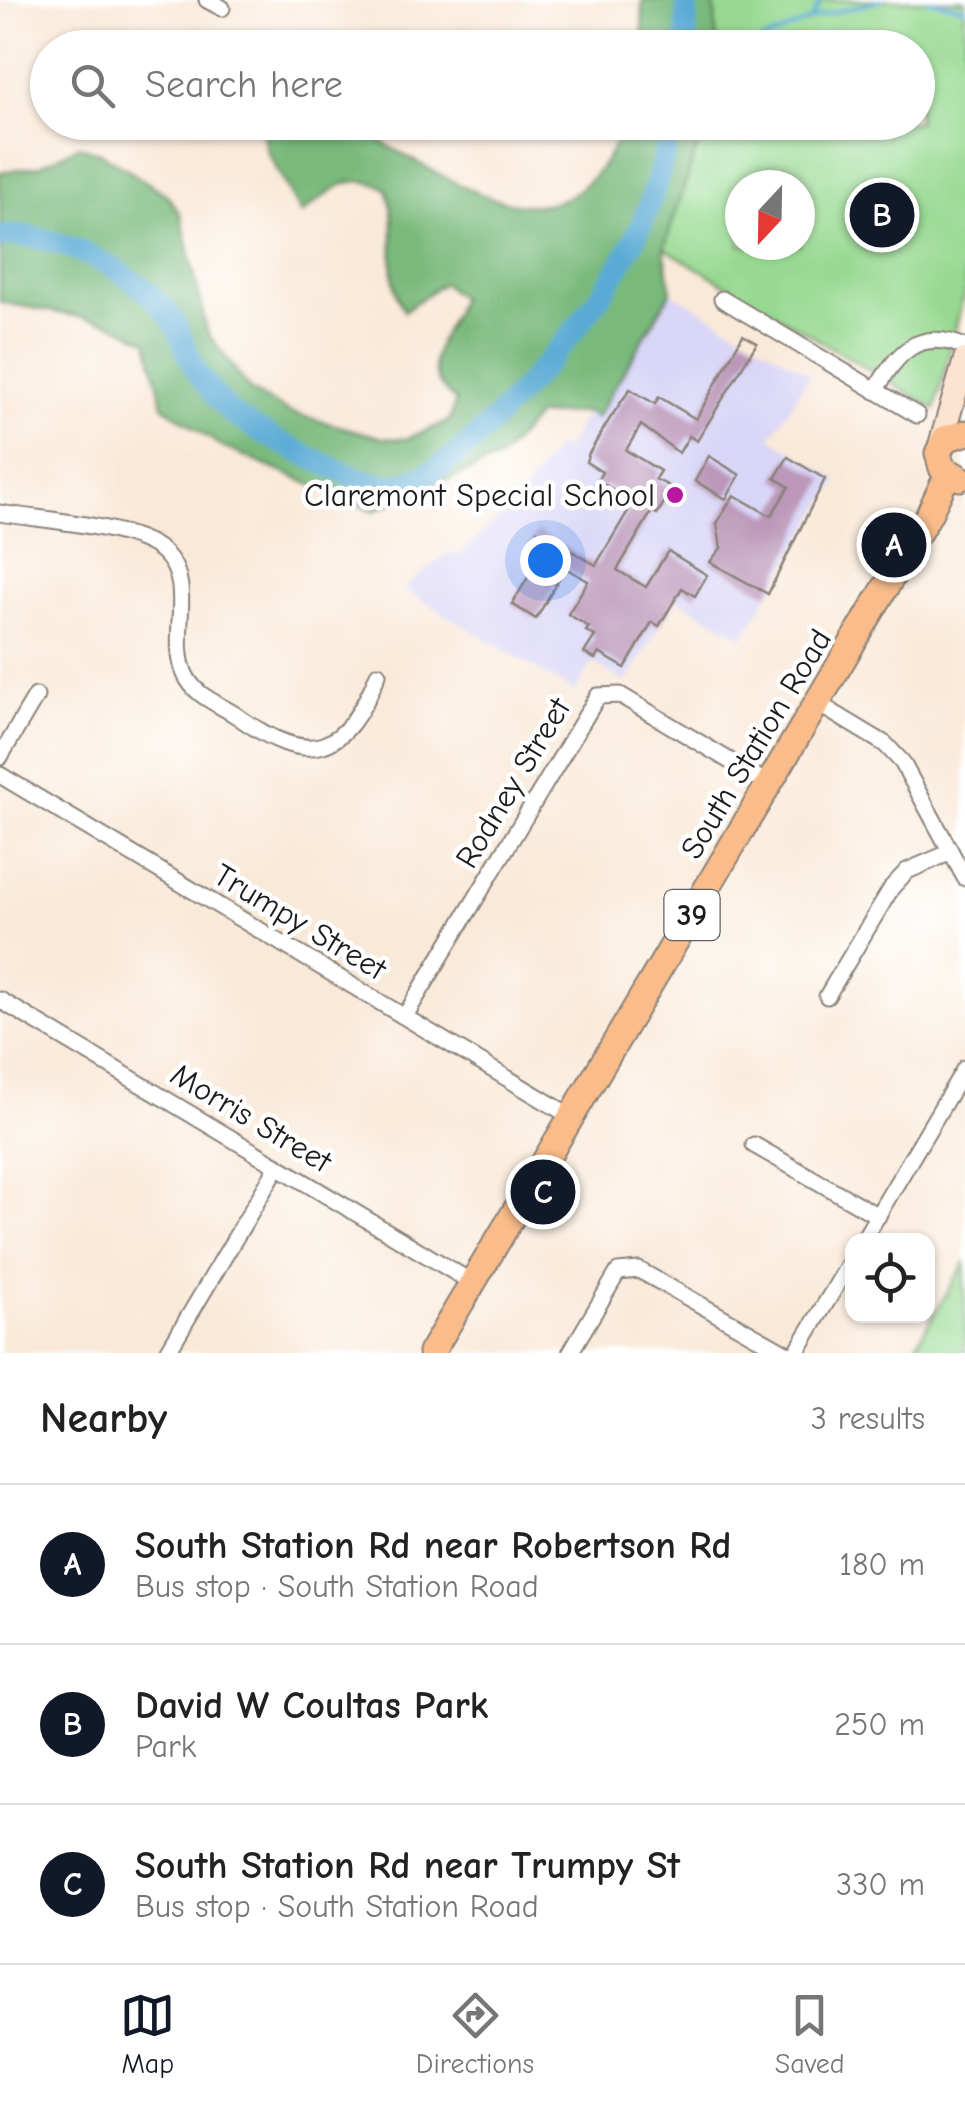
<!DOCTYPE html>
<meta charset="utf-8">
<style>
:root{--surface:#fff;--page:#f6f6f6;--text:#222;--muted:#767676;--line:#e0e0e0;--accent:#111827}
body{margin:0;font-family:"Comic Neue",sans-serif;background:var(--page);color:var(--text)}
.controls{position:absolute;right:30px;bottom:30px;display:grid;overflow:hidden;border-radius:20px;box-shadow:0 2px 8px #0004}
.controls button{width:90px;height:90px;display:grid;place-items:center;padding:0;border:0;border-bottom:2px solid var(--line);background:var(--surface);color:var(--text);font:50px sans-serif}
.compass{position:absolute;left:725px;top:170px;width:90px;height:90px;border-radius:50%;background:var(--surface);box-shadow:0 2px 8px #0004;rotate:202deg}
.you{position:absolute;left:545px;top:560px;width:35px;height:35px;margin:-25px;border:8px solid #fff;border-radius:50%;background:#1a73e8;box-shadow:0 0 0 15px #1a73e833}
.badge{display:grid;place-items:center;width:65px;height:65px;border-radius:50%;background:var(--accent);color:#fff;font-size:32px;font-weight:700}
.pin{position:absolute;translate:-50% -50%;border:5px solid #fff;box-shadow:0 2px 10px #0006}
.list{margin:0;padding:0;list-style:none}
h2{display:flex;justify-content:space-between;align-items:center;height:130px;margin:0;padding:0 40px;font-size:42px}
h2 small{font-size:32px;font-weight:400;color:var(--muted)}
.list li{display:grid;grid-template-columns:65px 1fr auto;gap:30px;align-items:center;box-sizing:border-box;height:160px;padding:0 40px;border-top:2px solid var(--line)}
.list b{display:block;font-size:38px;white-space:nowrap}
.list p{margin:0;font-size:32px;white-space:nowrap;color:var(--muted)}
.list em{font-size:32px;font-style:normal;color:var(--muted)}
.icon{flex:none;width:55px;height:55px;fill:none;stroke:currentColor;stroke-width:2;stroke-linecap:round;stroke-linejoin:round}
.map{position:relative;flex:none;width:965px;height:1353px;overflow:hidden}
.search{position:absolute;background:var(--surface);box-shadow:0 2px 8px #0004;left:30px;right:30px;top:30px;height:110px;display:flex;align-items:center;gap:25px;box-sizing:border-box;padding:0 35px;border-radius:55px;color:var(--muted);font-size:38px}
.sheet{height:610px;background:var(--surface)}
nav{display:flex;justify-content:space-around;align-items:center;box-sizing:border-box;height:140px;border-top:2px solid var(--line);background:var(--surface);font-size:28px;color:var(--muted)}
nav a{display:grid;justify-items:center;gap:5px}
nav .on{color:var(--accent)}
.map>svg:first-child{display:block}
.built{fill:#d9d6f7}
.green{fill:#97d991;stroke:#5a7a56;stroke-width:2.5;fill-rule:evenodd}
.forest{fill:#79b97b;stroke:#4a6a4c;stroke-width:2.5}
.lines{fill:none;stroke-linecap:round;stroke-linejoin:round}
.stream{stroke:#5aaad5;stroke-width:4}
.river{stroke:#5aaad5;stroke-width:22}
.building{fill:#bc97b9}
.minor-casing{stroke:#8a827a;stroke-width:19}
.secondary-casing{stroke:#8a827a;stroke-width:26}
.primary-casing{stroke:#8a827a;stroke-width:29}
.minor{stroke:#fff;stroke-width:15}
.secondary{stroke:#fde4d0;stroke-width:22}
.primary{stroke:#f9bc8a;stroke-width:25}
.poi-dot{fill:#b5179e;stroke:#fff;stroke-width:4}
.labels{text-anchor:middle;dominant-baseline:central;stroke-width:9;stroke-linejoin:round;paint-order:stroke}
.shield{fill:#fff;stroke:#606060;stroke-width:2.5}
.shield-label{font-size:30px;font-weight:bold;fill:#1c1c1c}
.poi-label{font-size:32px;fill:#1c1c1c;stroke:#fff;text-anchor:end}
.street-label{font-size:32px;fill:#1c1c1c;stroke:#fff}
</style>
<div class="map">
<svg width="965" height="1353" viewBox="0 0 965 1353">
<rect width="100%" height="100%" fill="#fff"/>
<filter id="ink" filterUnits="userSpaceOnUse"><feTurbulence type="fractalNoise" baseFrequency=".01" numOctaves="2"/><feDisplacementMap in="SourceGraphic" scale="20" xChannelSelector="R" yChannelSelector="G"/><feConvolveMatrix kernelMatrix="1 2 1 2 8 2 1 2 1" color-interpolation-filters="sRGB"/></filter>
<filter id="wash" filterUnits="userSpaceOnUse"><feTurbulence type="fractalNoise" baseFrequency=".0048" numOctaves="4" result="noise"/><feDisplacementMap in="SourceGraphic" scale="40" xChannelSelector="R" yChannelSelector="G"/><feGaussianBlur stdDeviation="2.25" result="paint"/><feColorMatrix in="noise" values="0 0 0 0 0 0 0 0 0 0 0 0 0 0 0 0 0 1.4 0 .05"/><feComposite in="paint" operator="in"/></filter>
<g filter="url(#wash)">
<rect width="100%" height="100%" fill="#f9e9d8"/>
<!-- built -->
<path class="built" d="M 671,292 L 810,374 L 771,438 L 838,480 L 743,637 L 677,599 L 626,683 L 593,662 L 575,692 L 403,589 L 448,552 L 458,556 L 510,510 L 557,446 L 565,450 L 587,412 L 597,417 Z"/>
<!-- green -->
<g class="green">
<path d="M 714,0 L 965,0 L 965,290 L 935,409 L 664,248 L 705,123 L 918,122 L 918,48 L 717,47 ZM 740,185 L 800,185 L 800,245 L 740,245 Z"/>
<path d="M 965,1263 L 965,1353 L 911,1353 Z"/>
</g>
<!-- forest -->
<g class="forest">
<path d="M 642,0 L 714,0 L 717,47 L 643,47 Z"/>
<path d="M 260,123 C 287,122 325,116 351,122 C 364,126 378,141 390,147 C 485,200 569,256 625,123 L 705,123 L 664,248 L 671,292 L 596,418 L 587,412 L 537,416 L 500,458 L 374,511 L 222,447 L 163,406 L 148,341 L 108,322 L 0,302 L 0,172 L 39,166 L 79,146 L 101,153 L 167,195 L 181,215 L 207,332 L 251,391 L 291,413 L 383,438 L 406,439 L 449,421 L 456,401 C 413,368 444,340 460,298 L 443,283 L 404,311 C 381,269 402,233 387,189 C 349,169 332,191 301,214 L 267,151 Z"/>
</g>
<g class="lines">
<!-- stream -->
<g class="stream">
<path d="M 929,0 L 965,8"/>
<path d="M 812,18 L 821,0"/>
<path d="M 746,48 L 820,16 L 882,0"/>
</g>
<!-- river -->
<g class="river">
<path d="M 686,48 L 687,0"/>
<path d="M 0,237 C 53,228 142,275 171,318 C 184,337 188,362 202,379 C 212,392 225,409 238,418 C 267,436 366,491 398,484 C 444,475 481,434 512,401 C 557,353 606,297 635,238 C 653,203 663,160 673,122"/>
</g>
</g>
<g id="blocks">
<!-- building -->
<g class="building">
<path d="M 743,335 L 757,343 L 697,441 L 689,436 L 679,453 L 641,425 L 626,450 L 660,471 L 655,479 L 673,488 L 657,514 L 652,511 L 617,570 L 646,587 L 668,551 L 707,575 L 695,596 L 682,588 L 659,626 L 652,622 L 625,668 L 599,653 L 595,659 L 584,653 L 595,636 L 586,631 L 589,627 L 568,614 L 588,581 L 565,568 L 536,619 L 512,604 L 542,554 L 528,546 L 537,531 L 596,565 L 634,501 L 605,485 L 594,503 L 587,499 L 602,472 L 586,462 L 588,455 L 609,420 L 630,389 L 655,404 L 659,397 L 696,419 Z"/>
<path d="M 709,456 L 740,475 L 726,499 L 695,481 Z"/>
<path d="M 788,457 L 825,479 L 768,594 L 710,562 L 721,548 L 717,523 L 734,495 L 771,516 L 789,487 L 775,478 Z"/>
</g>
</g>
</g>
<g filter="url(#ink)">
<use href="#blocks" fill-opacity="0" stroke="#8a827a" stroke-width="2.5"/>
<g class="lines">
<!-- minor casing -->
<g class="minor-casing">
<g id="minor">
<path d="M 207,0 L 222,8"/>
<path d="M 722,299 L 917,415"/>
<path d="M 875,391 C 897,354 917,327 965,347"/>
<path d="M 0,513 C 40,520 132,525 162,551 C 198,582 168,636 185,674 C 195,697 218,703 237,716 C 310,768 345,756 378,674"/>
<path d="M 817,703 L 885,744 L 902,762 L 965,878"/>
<path d="M 0,757 L 36,696"/>
<path d="M 0,775 L 572,1117"/>
<path d="M 827,996 L 892,887 L 907,871 L 951,852"/>
<path d="M 0,1000 L 473,1283"/>
<path d="M 405,1016 L 598,696 L 620,695 L 770,785"/>
<path d="M 754,1145 L 878,1216"/>
<path d="M 863,1240 L 965,1068"/>
<path d="M 167,1353 L 278,1166"/>
<path d="M 570,1353 L 618,1272 L 639,1270 L 786,1353"/>
<path d="M 796,1353 L 852,1259"/>
</g>
</g>
<!-- secondary casing -->
<g class="secondary-casing">
<path id="secondary" d="M 940,445 L 965,360"/>
</g>
<!-- primary casing -->
<g class="primary-casing">
<g id="primary">
<path d="M 960,478 L 942,468 L 938,453 L 945,439 L 965,433"/>
<path d="M 431,1353 L 929,514 L 948,474"/>
</g>
</g>
<!-- minor -->
<use href="#minor" class="minor"/>
<!-- secondary -->
<use href="#secondary" class="secondary"/>
<!-- primary -->
<use href="#primary" class="primary"/>
</g>
</g>
<!-- markers -->
<circle class="poi-dot" cx="675" cy="495" r="10"/>
<g class="labels">
<!-- shield labels -->
<rect class="shield" x="664.5" y="890" width="55" height="50" rx="8"/>
<g class="shield-label">
<text x="692" y="915">39</text>
</g>
<!-- poi labels -->
<g class="poi-label">
<text x="655" y="495">Claremont Special School</text>
</g>
<!-- street labels -->
<g class="street-label">
<text transform="translate(756 744) rotate(-59)">South Station Road</text>
<text transform="translate(513 783) rotate(-59)">Rodney Street</text>
<text transform="translate(300 922) rotate(31)">Trumpy Street</text>
<text transform="translate(251 1118) rotate(31)">Morris Street</text>
</g>
</g>
</svg>
<div class="controls">
<button><svg class="icon" aria-label="locate" viewBox="0 0 24 24"><circle cx="12" cy="12" r="6"/><path d="M12 2v4M12 18v4M2 12h4M18 12h4"/></svg></button>
</div>
<svg class="compass" viewBox="-18 -18 36 36"><path d="M0-13l5 13h-10z" fill="#e53935"/><path d="M0 13l5-13h-10z" fill="#767676"/></svg>
<div class="you"></div>
<div class="pin badge" style="left:894px;top:545px">A</div>
<div class="pin badge" style="left:882px;top:215px">B</div>
<div class="pin badge" style="left:543px;top:1192px">C</div>
<div class="search"><svg class="icon" aria-label="search" viewBox="0 0 24 24"><circle cx="10" cy="10" r="6"/><path d="M15 15l6 6"/></svg>Search here</div>
</div>
<section class="sheet">
<h2>Nearby<small>3 results</small></h2>
<ul class="list">
<li><span class="badge">A</span><div><b>South Station Rd near Robertson Rd</b><p>Bus stop · South Station Road</p></div><em>180 m</em></li>
<li><span class="badge">B</span><div><b>David W Coultas Park</b><p>Park</p></div><em>250 m</em></li>
<li><span class="badge">C</span><div><b>South Station Rd near Trumpy St</b><p>Bus stop · South Station Road</p></div><em>330 m</em></li>
</ul>
</section>
<nav>
<a class="on"><svg class="icon" aria-label="map" viewBox="0 0 24 24"><path d="M3 6l6-2 6 2 6-2v14l-6 2-6-2-6 2zM9 4v14M15 6v14"/></svg>Map</a>
<a><svg class="icon" aria-label="directions" viewBox="0 0 24 24"><path d="M12 3l9 9-9 9-9-9zM9 14v-3h6M13 9l2 2-2 2"/></svg>Directions</a>
<a><svg class="icon" aria-label="saved" viewBox="0 0 24 24"><path d="M7 4h10v16l-5-4-5 4z"/></svg>Saved</a>
</nav>
